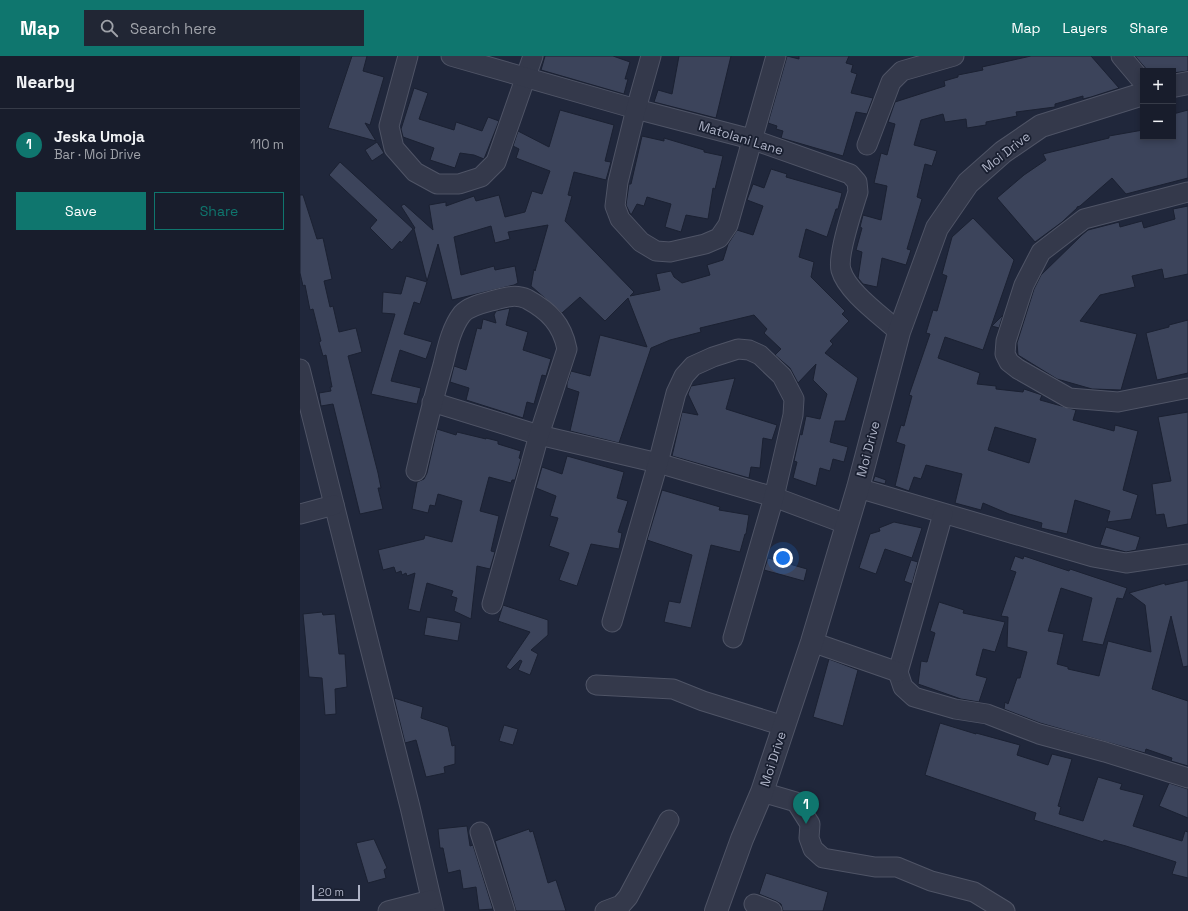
<!DOCTYPE html>
<meta charset="utf-8">
<style>
:root{--surface:#181d2c;--page:#212634;--text:#f1f3f6;--muted:#9fa2a9;--line:#363b48;--accent:#0f766e}
body{margin:0;font-family:"Space Grotesk",sans-serif;background:var(--page);color:var(--text)}
.controls{position:absolute;right:12px;top:12px;display:grid;overflow:hidden;border-radius:0px;box-shadow:0 2px 6px #0003}
.controls button{width:36px;height:36px;display:grid;place-items:center;padding:0;border:0;border-bottom:1px solid var(--line);background:var(--surface);color:var(--text);font:20px sans-serif}
.scale{position:absolute;left:12px;bottom:10px;width:48px;box-sizing:border-box;padding-left:4px;border:2px solid #afb4c7;border-top:0;font-size:11px;line-height:14px;white-space:nowrap;color:#afb4c7;-webkit-text-stroke:3px #191f30;paint-order:stroke}
.you{position:absolute;left:483px;top:502px;width:14px;height:14px;margin:-10px;border:3px solid #fff;border-radius:50%;background:#1a73e8;box-shadow:0 0 0 6px #1a73e833}
.badge{display:grid;place-items:center;width:26px;height:26px;border-radius:50%;background:var(--accent);color:#fff;font-size:13px;font-weight:700}
.pin{position:absolute;translate:-50% -33px;filter:drop-shadow(0 1px 2px #0008)}
.pin::after{content:'';position:absolute;top:21px;width:14px;height:12px;background:inherit;clip-path:polygon(0 0,100% 0,50% 100%)}
.list{margin:0;padding:0;list-style:none}
h2{display:flex;justify-content:space-between;align-items:center;height:52px;margin:0;padding:0 16px;font-size:17px}
h2 small{font-size:13px;font-weight:400;color:var(--muted)}
.list li{display:grid;grid-template-columns:26px 1fr auto;gap:12px;align-items:center;box-sizing:border-box;height:72px;padding:0 16px;border-top:1px solid var(--line)}
.list b{display:block;font-size:15px;white-space:nowrap}
.list p{margin:0;font-size:13px;white-space:nowrap;color:var(--muted)}
.list em{font-size:13px;font-style:normal;color:var(--muted)}
.actions{display:flex;gap:8px;padding:12px 16px}
.actions a{flex:1;padding:9px 0;border:1px solid var(--accent);border-radius:0px;text-align:center;font-size:14px;color:var(--accent)}
.actions .main{background:var(--accent);color:#fff}
.icon{flex:none;width:22px;height:22px;fill:none;stroke:currentColor;stroke-width:2;stroke-linecap:round;stroke-linejoin:round}
.map{position:relative;flex:none;width:888px;height:855px;overflow:hidden}
header{display:flex;align-items:center;gap:24px;box-sizing:border-box;height:56px;padding:0 20px;background:var(--accent);color:#fff}
header strong{font-size:19px}
nav{display:flex;gap:22px;margin-inline-start:auto;font-size:14px}
.search{width:280px;height:36px;background:var(--page);display:flex;align-items:center;gap:10px;box-sizing:border-box;padding:0 14px;border-radius:0px;color:var(--muted);font-size:15px}
main{display:flex}
aside{flex:1;background:var(--surface)}
.map>svg:first-child{display:block}
.building{fill:#3c445b;stroke:#1b2132;fill-rule:evenodd}
.lines{fill:none;stroke-linecap:round;stroke-linejoin:round}
.minor-casing{stroke:#4f5466;stroke-width:21}
.tertiary-casing{stroke:#4f5466;stroke-width:24}
.minor{stroke:#34394b;stroke-width:19}
.tertiary{stroke:#34394b;stroke-width:22}
.labels{text-anchor:middle;dominant-baseline:central;stroke-width:3.5;stroke-linejoin:round;paint-order:stroke}
.street-label{font-size:13px;fill:#afb4c7;stroke:#191f30}
</style>
<header>
<strong>Map</strong>
<div class="search"><svg class="icon" aria-label="search" viewBox="0 0 24 24"><circle cx="10" cy="10" r="6"/><path d="M15 15l6 6"/></svg>Search here</div>
<nav><a>Map</a><a>Layers</a><a>Share</a></nav>
</header>
<main>
<aside>
<h2>Nearby<small></small></h2>
<ul class="list">
<li><span class="badge">1</span><div><b>Jeska Umoja</b><p>Bar · Moi Drive</p></div><em>110 m</em></li>
</ul>
<div class="actions"><a class="main">Save</a><a>Share</a></div>
</aside>
<div class="map">
<svg width="888" height="855" viewBox="0 0 888 855">
<rect width="100%" height="100%" fill="#20273b"/>
<!-- building -->
<g class="building">
<path d="M 52,0 L 67,0 L 63,15 L 84,21 L 70,69 L 65,67 L 76,85 L 28,72 Z"/>
<path d="M 245,0 L 313,0 L 330,6 L 325,23 L 328,23 L 324,38 L 241,14 Z"/>
<path d="M 379,0 L 431,0 L 416,62 L 354,46 L 358,34 L 372,38 Z"/>
<path d="M 487,0 L 499,3 L 499,0 L 549,0 L 546,7 L 553,9 L 551,16 L 557,18 L 551,37 L 573,42 L 567,58 L 556,56 L 543,100 L 481,82 L 483,75 L 476,73 L 477,70 L 468,67 Z"/>
<path d="M 731,0 L 791,0 L 819,32 L 791,41 L 783,43 L 783,40 L 755,48 L 755,51 L 716,56 L 717,60 L 686,66 L 686,69 L 667,72 L 666,63 L 645,66 L 643,58 L 621,64 L 614,89 L 637,95 L 632,110 L 625,108 L 617,141 L 622,143 L 607,193 L 611,194 L 606,209 L 582,202 L 577,231 L 563,228 L 558,222 L 562,196 L 556,194 L 562,172 L 560,171 L 563,159 L 581,164 L 587,130 L 574,127 L 581,97 L 587,99 L 595,68 L 588,66 L 595,46 L 645,30 L 644,25 L 658,21 L 658,19 L 683,14 L 682,11 Z"/>
<path d="M 835,0 L 888,0 L 888,15 L 873,17 L 873,15 L 848,15 Z"/>
<path d="M 114,32 L 128,37 L 119,63 L 154,74 L 156,66 L 182,75 L 188,61 L 199,65 L 184,103 L 174,99 L 160,97 L 155,112 L 130,104 L 134,92 L 103,81 L 101,73 Z"/>
<path d="M 260,54 L 314,69 L 305,105 L 311,106 L 306,124 L 274,116 L 268,139 L 272,140 L 265,165 L 334,236 L 330,240 L 360,234 L 356,218 L 371,215 L 374,221 L 382,227 L 410,219 L 407,209 L 423,204 L 428,188 L 437,174 L 453,179 L 463,150 L 447,144 L 453,128 L 464,132 L 471,113 L 487,118 L 486,121 L 542,137 L 538,153 L 536,153 L 527,181 L 506,173 L 499,201 L 514,206 L 511,221 L 545,255 L 542,258 L 549,265 L 530,285 L 533,288 L 525,297 L 558,322 L 545,365 L 535,365 L 530,386 L 548,391 L 544,406 L 533,403 L 530,415 L 520,412 L 516,430 L 493,422 L 497,406 L 494,405 L 500,378 L 502,379 L 506,360 L 520,363 L 527,338 L 513,324 L 516,308 L 498,327 L 490,312 L 475,299 L 481,293 L 464,277 L 467,273 L 454,259 L 400,272 L 401,276 L 370,284 L 351,292 L 319,387 L 270,375 L 279,336 L 267,332 L 267,327 L 271,315 L 290,320 L 300,279 L 347,291 L 328,242 L 305,265 L 280,241 L 262,257 L 231,230 L 234,213 L 235,215 L 248,169 L 208,176 L 210,183 L 195,187 L 191,170 L 154,181 L 161,219 L 194,210 L 195,214 L 215,210 L 218,227 L 214,229 L 152,244 L 138,188 L 127,225 L 114,173 L 115,172 L 101,150 L 104,148 L 133,174 L 129,149 L 146,146 L 146,150 L 174,140 L 176,145 L 199,139 L 205,161 L 225,156 L 232,135 L 242,138 L 250,115 L 216,102 L 219,93 L 213,90 L 218,75 L 249,91 Z"/>
<path d="M 888,54 L 888,122 L 826,138 L 812,122 L 780,150 L 777,151 L 777,152 L 762,166 L 735,186 L 697,142 L 724,119 L 746,104 L 743,98 L 809,82 L 809,80 L 843,74 L 843,81 L 873,81 L 873,63 L 874,63 L 873,58 Z"/>
<path d="M 342,80 L 364,85 L 364,82 L 404,94 L 404,96 L 423,100 L 415,133 L 413,132 L 408,163 L 386,159 L 381,176 L 365,171 L 371,148 L 347,141 L 344,150 L 337,148 L 331,159 L 326,149 L 329,128 L 331,128 Z"/>
<path d="M 77,86 L 84,97 L 72,105 L 65,94 Z"/>
<path d="M 40,106 L 113,173 L 101,187 L 100,185 L 92,194 L 70,172 L 77,164 L 29,119 Z"/>
<path d="M 0,139 L 3,139 L 17,183 L 23,182 L 32,223 L 24,225 L 30,251 L 33,250 L 39,276 L 56,272 L 62,296 L 48,300 L 78,417 L 81,432 L 78,432 L 83,453 L 60,458 L 33,348 L 21,350 L 19,337 L 31,335 L 30,331 L 32,331 L 26,299 L 23,300 L 19,286 L 21,285 L 13,253 L 10,254 L 5,229 L 3,230 L 0,217 Z"/>
<path d="M 888,150 L 888,218 L 864,223 L 862,213 L 832,220 L 835,231 L 800,239 L 780,265 L 837,278 L 821,334 L 792,333 L 757,323 L 718,299 L 717,287 L 734,233 L 741,219 L 782,179 L 788,174 L 819,166 L 820,171 L 842,165 L 844,172 L 875,163 L 873,153 Z"/>
<path d="M 673,162 L 714,204 L 683,294 L 645,281 L 638,302 L 680,317 L 677,328 L 696,330 L 696,333 L 723,336 L 724,333 L 742,339 L 740,344 L 776,354 L 773,364 L 814,375 L 815,369 L 838,375 L 823,434 L 838,439 L 831,463 L 807,466 L 810,455 L 775,444 L 767,478 L 741,472 L 742,467 L 709,458 L 683,447 L 681,454 L 655,447 L 662,418 L 626,409 L 621,423 L 614,421 L 609,435 L 595,430 L 605,389 L 596,386 L 601,369 L 604,370 L 612,340 L 609,339 L 630,278 L 626,277 L 633,254 L 637,255 L 647,220 L 642,218 L 652,181 ZM 695,371 L 736,383 L 729,407 L 688,394 Z"/>
<path d="M 106,220 L 127,226 L 120,248 L 114,246 L 104,278 L 132,286 L 126,303 L 100,294 L 91,325 L 121,332 L 117,348 L 71,338 L 95,258 L 82,257 L 83,236 L 101,238 Z"/>
<path d="M 210,252 L 206,269 L 228,276 L 223,294 L 251,303 L 246,320 L 242,319 L 234,348 L 227,346 L 223,362 L 166,344 L 169,332 L 150,326 L 154,310 L 166,314 L 177,272 L 181,273 L 183,263 L 196,267 L 194,259 L 196,255 Z"/>
<path d="M 703,259 L 699,272 L 692,270 Z"/>
<path d="M 888,264 L 888,317 L 857,324 L 846,277 L 869,271 L 869,269 Z"/>
<path d="M 435,322 L 426,353 L 477,369 L 472,384 L 463,382 L 460,412 L 451,411 L 449,422 L 372,400 L 382,356 L 398,359 L 388,338 L 391,330 Z"/>
<path d="M 888,356 L 888,468 L 867,472 L 864,458 L 856,459 L 852,428 L 871,425 L 858,361 Z"/>
<path d="M 137,373 L 156,379 L 157,376 L 186,383 L 186,382 L 198,385 L 198,388 L 221,395 L 219,402 L 221,403 L 215,424 L 212,424 L 211,427 L 189,421 L 180,455 L 199,460 L 191,495 L 195,496 L 190,513 L 177,510 L 171,563 L 154,555 L 157,542 L 151,540 L 153,535 L 127,527 L 120,556 L 108,553 L 115,517 L 107,520 L 106,517 L 102,519 L 101,515 L 96,517 L 94,511 L 83,514 L 78,494 L 124,483 L 125,479 L 152,486 L 162,445 L 138,438 L 135,450 L 130,449 L 128,457 L 112,453 L 117,426 L 124,423 L 127,417 Z"/>
<path d="M 267,400 L 324,416 L 317,442 L 328,445 L 318,476 L 322,477 L 319,493 L 291,488 L 277,530 L 259,524 L 269,497 L 249,490 L 258,462 L 250,460 L 256,440 L 236,432 L 242,411 L 262,418 Z"/>
<path d="M 575,420 L 586,424 L 585,428 L 573,425 Z"/>
<path d="M 362,434 L 420,451 L 419,454 L 449,459 L 446,478 L 445,478 L 440,496 L 411,489 L 391,572 L 364,566 L 369,545 L 380,547 L 392,499 L 347,484 Z"/>
<path d="M 594,466 L 622,472 L 612,502 L 585,493 L 576,518 L 559,512 L 570,478 L 580,475 L 579,472 Z"/>
<path d="M 806,471 L 840,481 L 836,494 L 826,496 L 800,489 Z"/>
<path d="M 715,500 L 723,503 L 724,500 L 769,515 L 770,513 L 827,532 L 823,543 L 817,542 L 803,589 L 782,585 L 792,542 L 761,532 L 748,575 L 764,578 L 757,608 L 768,611 L 768,613 L 799,620 L 808,585 L 851,596 L 845,549 L 829,537 L 865,527 L 865,529 L 888,524 L 888,610 L 883,611 L 871,560 L 852,633 L 888,645 L 888,710 L 871,705 L 872,702 L 846,693 L 845,697 L 740,667 L 704,653 L 705,646 L 708,648 L 717,622 L 720,622 L 727,596 L 707,591 L 708,561 L 701,560 L 716,516 L 710,514 Z"/>
<path d="M 468,502 L 507,513 L 504,525 L 464,514 Z"/>
<path d="M 611,504 L 618,506 L 612,528 L 604,525 Z"/>
<path d="M 639,546 L 664,554 L 663,557 L 705,566 L 695,596 L 683,593 L 676,619 L 687,622 L 679,646 L 661,643 L 618,628 L 621,605 L 627,606 L 635,577 L 630,575 Z"/>
<path d="M 203,549 L 248,564 L 248,579 L 231,594 L 238,598 L 230,619 L 218,614 L 222,605 L 220,604 L 210,614 L 206,611 L 230,576 L 198,565 Z"/>
<path d="M 22,556 L 23,559 L 35,558 L 39,598 L 45,598 L 47,631 L 35,633 L 36,658 L 25,659 L 22,622 L 9,621 L 3,558 Z"/>
<path d="M 127,561 L 161,567 L 158,585 L 124,579 Z"/>
<path d="M 529,603 L 558,614 L 543,670 L 513,661 Z"/>
<path d="M 94,642 L 123,651 L 121,662 L 148,671 L 152,690 L 155,689 L 155,708 L 144,711 L 145,717 L 126,721 L 116,684 L 105,687 Z"/>
<path d="M 640,667 L 676,678 L 676,677 L 720,689 L 717,699 L 748,709 L 752,698 L 772,703 L 758,750 L 761,751 L 759,758 L 783,765 L 798,721 L 822,728 L 820,733 L 844,739 L 833,770 L 882,785 L 885,775 L 888,776 L 888,822 L 872,818 L 876,806 L 826,790 L 804,784 L 803,786 L 734,764 L 736,757 L 625,719 Z"/>
<path d="M 204,669 L 218,673 L 213,689 L 199,685 Z"/>
<path d="M 869,727 L 888,733 L 888,762 L 859,750 Z"/>
<path d="M 167,770 L 170,790 L 173,789 L 193,853 L 179,854 L 176,831 L 163,833 L 160,814 L 148,817 L 143,792 L 140,792 L 138,773 Z"/>
<path d="M 229,773 L 230,776 L 233,775 L 248,827 L 256,824 L 266,855 L 216,855 L 195,785 Z"/>
<path d="M 74,783 L 87,812 L 84,814 L 86,822 L 68,827 L 56,787 Z"/>
<path d="M 466,817 L 528,836 L 523,855 L 483,855 L 481,848 L 476,845 L 459,838 Z"/>
</g>
<g class="lines">
<!-- minor casing -->
<g class="minor-casing">
<g id="minor">
<path d="M 108,0 L 89,70 L 94,92 L 115,116 L 137,128 L 159,128 L 181,121 L 196,106 L 233,0"/>
<path d="M 151,0 L 336,53 L 451,83 L 550,118 L 557,126 L 558,136 C 553,152 537,200 541,214 C 547,236 582,260 599,276"/>
<path d="M 351,0 L 336,53 L 318,126 L 315,150 L 320,163 L 341,186 L 356,195 L 370,196 L 405,188 L 419,182 L 428,169 L 476,0"/>
<path d="M 821,0 L 843,26"/>
<path d="M 567,89 L 591,26 L 602,15 L 654,0"/>
<path d="M 888,136 L 784,163 L 741,196 L 724,229 L 706,285 L 705,298 L 709,306 L 718,313 L 769,342 L 818,346 L 888,332"/>
<path d="M 0,313 L 110,751 L 134,855"/>
<path d="M 132,346 L 239,379 L 358,407 L 474,441 L 546,468"/>
<path d="M 116,415 C 124,380 133,344 143,309 C 147,293 151,272 162,258 C 169,250 184,247 195,244 C 206,241 216,238 227,243 C 249,255 262,268 267,293 L 239,379 L 192,548"/>
<path d="M 558,432 L 793,501 L 826,507 L 888,498"/>
<path d="M 0,458 L 34,449"/>
<path d="M 643,458 L 598,616 L 603,631 L 614,641 L 655,653 L 687,658 L 739,678 L 805,696 L 888,722"/>
<path d="M 312,566 L 358,407 L 376,337 L 384,320 L 393,310 L 413,301 L 438,293 L 449,294 L 460,299 L 482,320 L 494,343 L 493,359 L 474,441 L 433,582"/>
<path d="M 512,586 L 598,616"/>
<path d="M 296,629 L 373,633 L 403,645 L 484,670"/>
<path d="M 462,736 L 496,746 L 510,768 L 509,782 L 513,793 L 523,802 L 575,811 L 597,811 L 631,825 L 674,836 L 705,855"/>
<path d="M 180,776 L 205,855"/>
<path d="M 454,848 L 472,855"/>
<path d="M 88,855 L 131,844"/>
<path d="M 305,855 L 321,849 L 328,841 L 369,764"/>
</g>
</g>
<!-- tertiary casing -->
<g class="tertiary-casing">
<g id="tertiary">
<path d="M 873,30 L 888,27"/>
<path d="M 416,855 L 442,783 L 462,736 L 512,586 L 558,432 L 599,276 L 637,172 L 668,127 L 703,96 L 741,70 L 843,38"/>
</g>
</g>
<!-- minor -->
<use href="#minor" class="minor"/>
<!-- tertiary -->
<use href="#tertiary" class="tertiary"/>
</g>
<g class="labels">
<!-- street labels -->
<g class="street-label">
<text transform="translate(441 82) rotate(17)">Matolani Lane</text>
<text transform="translate(706 96) rotate(-38)">Moi Drive</text>
<text transform="translate(568 393) rotate(-75)">Moi Drive</text>
<text transform="translate(473 703) rotate(-72)">Moi Drive</text>
</g>
</g>
</svg>
<div class="controls">
<button>+</button>
<button>−</button>
</div>
<div class="scale">20 m</div>
<div class="you"></div>
<div class="pin badge" style="left:506px;top:768px">1</div>
</div>
</main>
